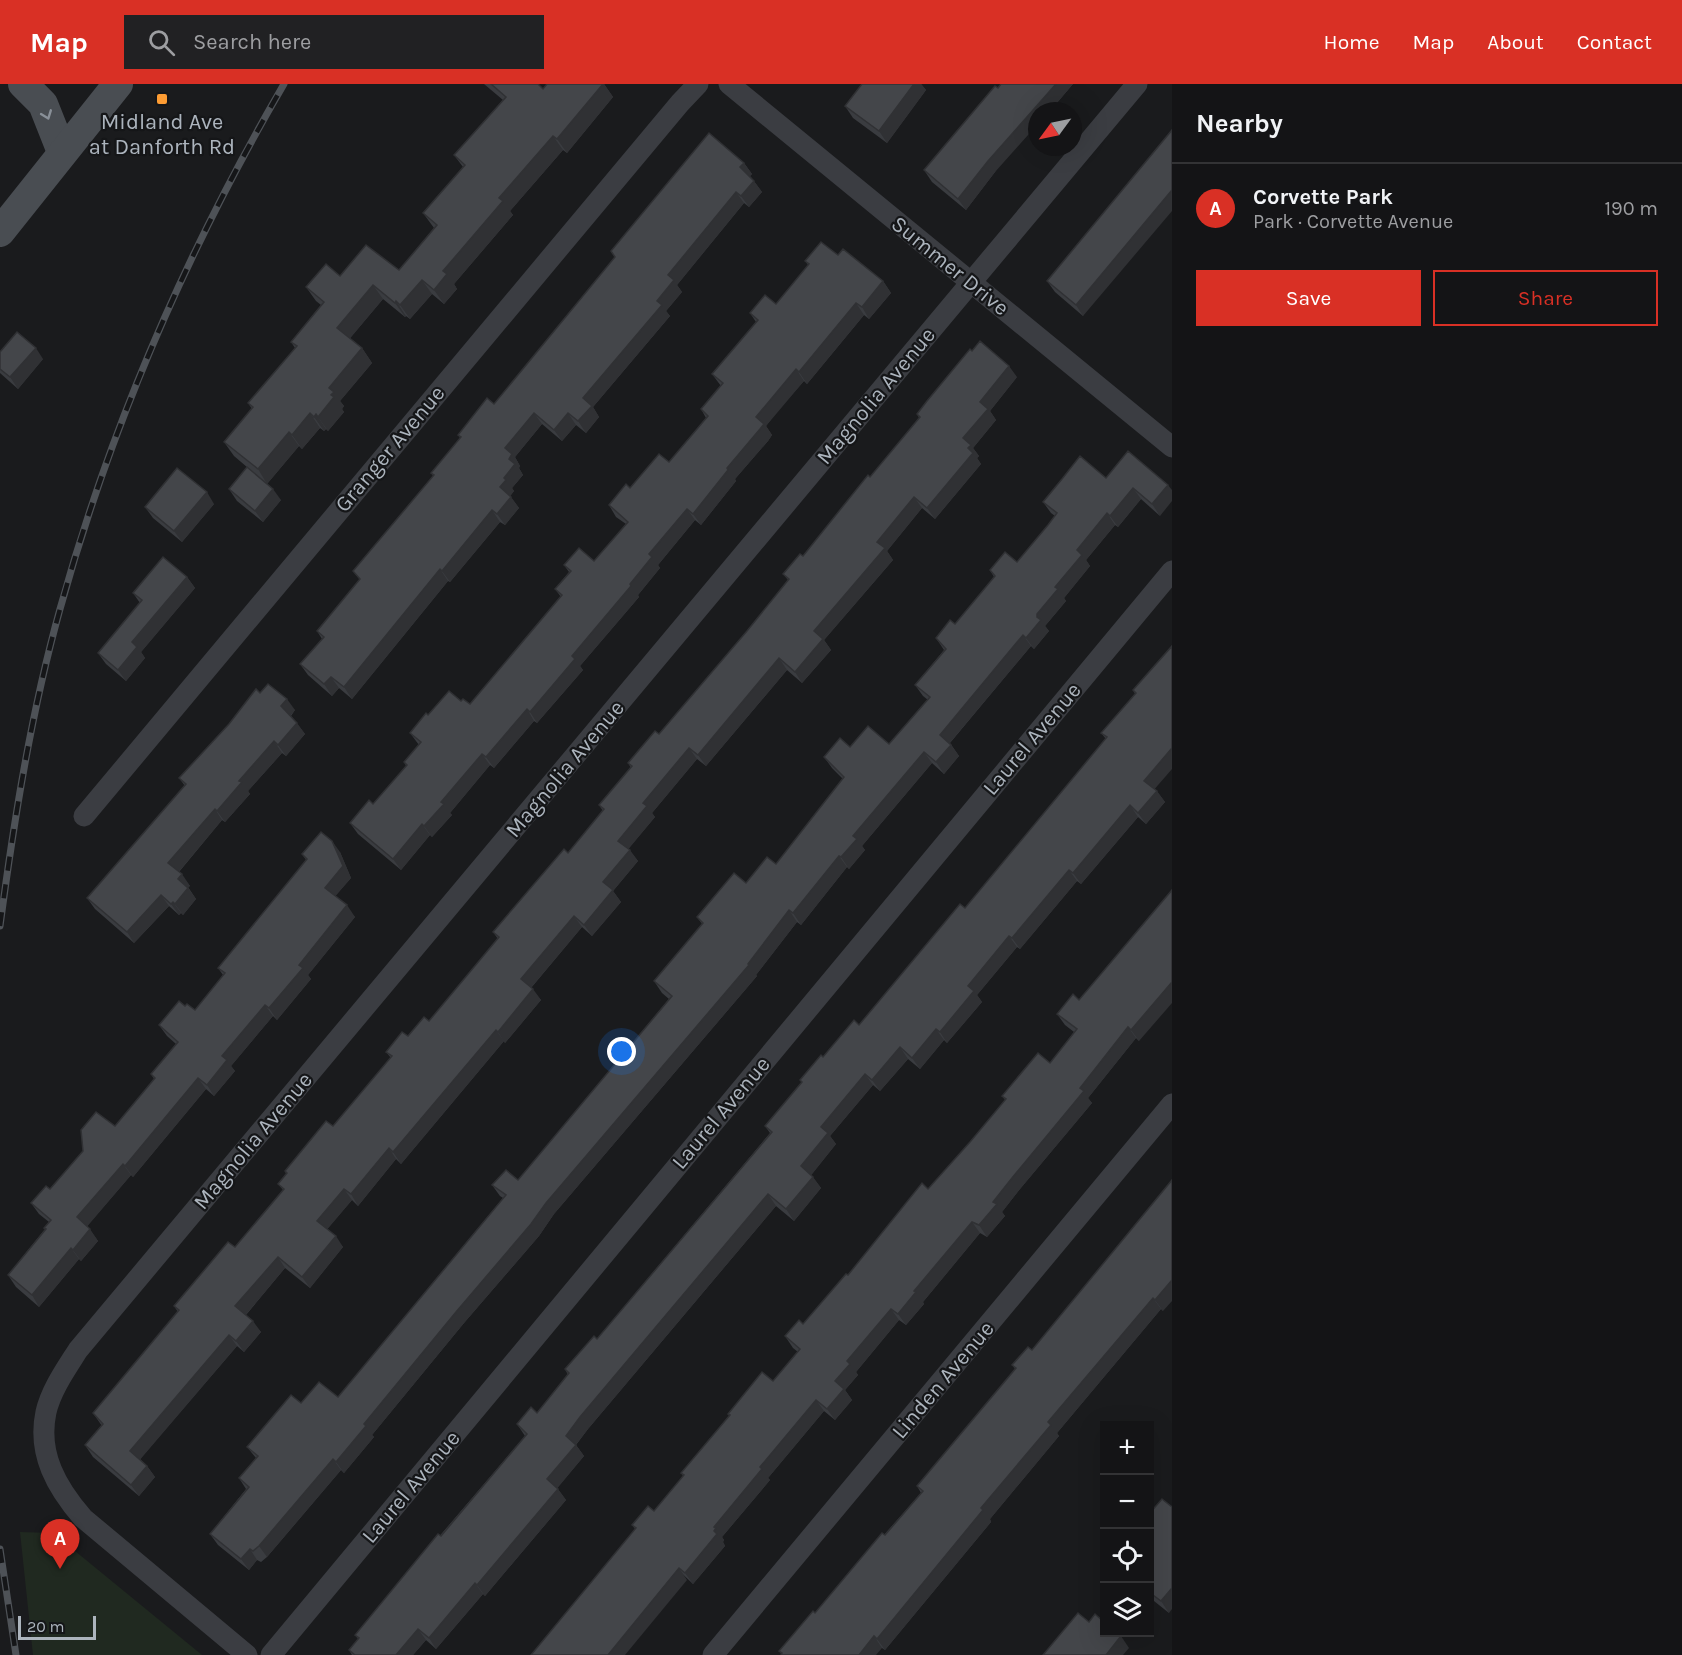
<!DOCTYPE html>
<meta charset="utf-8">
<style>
:root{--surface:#141416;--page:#212123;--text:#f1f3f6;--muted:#9d9ea1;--line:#333335;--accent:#d93025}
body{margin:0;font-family:Karla,sans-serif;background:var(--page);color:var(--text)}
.controls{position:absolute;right:18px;bottom:18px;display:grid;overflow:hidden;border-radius:0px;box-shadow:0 6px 24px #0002}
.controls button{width:54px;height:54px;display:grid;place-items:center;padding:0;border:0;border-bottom:2px solid var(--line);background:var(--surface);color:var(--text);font:30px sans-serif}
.compass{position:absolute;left:1028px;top:18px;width:54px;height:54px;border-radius:50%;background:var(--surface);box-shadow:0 6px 24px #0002;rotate:237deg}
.scale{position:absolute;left:18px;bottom:15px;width:78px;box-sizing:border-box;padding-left:6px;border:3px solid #acb4bd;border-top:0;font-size:16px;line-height:21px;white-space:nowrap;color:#acb4bd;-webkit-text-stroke:4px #151618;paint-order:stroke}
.you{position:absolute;left:622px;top:968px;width:21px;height:21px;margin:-15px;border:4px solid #fff;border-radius:50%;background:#1a73e8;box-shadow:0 0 0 9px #1a73e833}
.badge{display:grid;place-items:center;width:39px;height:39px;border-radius:50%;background:var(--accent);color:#fff;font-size:20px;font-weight:700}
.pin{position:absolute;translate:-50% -50px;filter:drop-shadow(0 2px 3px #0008)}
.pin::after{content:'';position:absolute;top:32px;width:21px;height:18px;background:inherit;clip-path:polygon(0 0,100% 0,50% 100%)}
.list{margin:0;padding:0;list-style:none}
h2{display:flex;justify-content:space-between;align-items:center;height:78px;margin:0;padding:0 24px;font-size:26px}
h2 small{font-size:20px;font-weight:400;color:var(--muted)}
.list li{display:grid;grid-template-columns:39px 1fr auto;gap:18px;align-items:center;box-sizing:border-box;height:90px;padding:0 24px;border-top:2px solid var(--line)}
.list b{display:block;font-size:22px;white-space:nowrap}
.list p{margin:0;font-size:20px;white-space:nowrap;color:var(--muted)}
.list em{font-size:20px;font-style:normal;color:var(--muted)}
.actions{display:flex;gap:12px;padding:18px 24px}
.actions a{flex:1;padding:14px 0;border:2px solid var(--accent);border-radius:0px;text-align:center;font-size:21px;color:var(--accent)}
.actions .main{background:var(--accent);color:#fff}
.icon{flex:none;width:33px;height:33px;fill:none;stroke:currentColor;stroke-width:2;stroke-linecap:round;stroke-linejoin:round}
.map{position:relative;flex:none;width:1172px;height:1571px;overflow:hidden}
header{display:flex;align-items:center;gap:36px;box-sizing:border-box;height:84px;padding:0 30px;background:var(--accent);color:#fff}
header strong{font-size:28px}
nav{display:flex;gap:33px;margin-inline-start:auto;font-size:21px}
.search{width:420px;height:54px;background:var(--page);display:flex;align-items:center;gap:15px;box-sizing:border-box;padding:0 21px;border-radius:0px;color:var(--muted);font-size:22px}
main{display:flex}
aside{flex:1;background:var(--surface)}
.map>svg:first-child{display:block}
.green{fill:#202920}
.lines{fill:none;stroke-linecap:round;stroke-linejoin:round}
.street{stroke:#3b3d42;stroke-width:21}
.secondary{stroke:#494d52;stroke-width:30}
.rail-casing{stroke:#4e5257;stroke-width:7}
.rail{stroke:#151618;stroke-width:4.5;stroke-dasharray:14;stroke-linecap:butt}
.wall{fill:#3a3c40}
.shaded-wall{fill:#303134}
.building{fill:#44464a;stroke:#303134;stroke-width:1.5}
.oneway{stroke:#899098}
.poi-dot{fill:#fd9c33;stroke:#151618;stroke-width:2}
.labels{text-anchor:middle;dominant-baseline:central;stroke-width:4.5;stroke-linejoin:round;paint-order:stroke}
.poi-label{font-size:22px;fill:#acb4bd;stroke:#151618}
.street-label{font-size:22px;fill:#acb4bd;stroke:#151618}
</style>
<header>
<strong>Map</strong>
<div class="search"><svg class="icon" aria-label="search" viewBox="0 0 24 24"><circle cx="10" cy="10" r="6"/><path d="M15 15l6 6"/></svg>Search here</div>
<nav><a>Home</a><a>Map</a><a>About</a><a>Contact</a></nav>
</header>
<main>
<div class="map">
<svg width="1172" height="1571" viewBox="0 0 1172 1571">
<rect width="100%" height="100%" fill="#1a1b1d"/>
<!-- green -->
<path class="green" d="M 20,1448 L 53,1449 L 202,1571 L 33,1571 Z"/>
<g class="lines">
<!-- street -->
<g class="street">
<path d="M 729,0 L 1172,363"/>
<path d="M 84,732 L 680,19 L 698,0"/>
<path d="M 247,1571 L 83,1434 C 57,1404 37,1370 46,1328 C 51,1306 66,1285 78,1266 L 1137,0"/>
<path d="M 271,1571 L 1172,487"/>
<path d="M 713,1571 L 1172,1020"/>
</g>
<!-- secondary -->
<g class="secondary">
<path d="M 23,0 L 43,20 L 62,68"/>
<path d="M 0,148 L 118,0"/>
</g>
<!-- rail casing -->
<g class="rail-casing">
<g id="rail">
<path d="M 0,842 C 14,736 31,629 60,525 C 111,341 188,165 284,0"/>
<path d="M 0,1465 L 16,1571"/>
</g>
</g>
<!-- rail -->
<use href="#rail" class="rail"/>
</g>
<!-- wall -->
<g class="wall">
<path d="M 484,0 L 538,0 L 543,5 L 547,0 L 604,0 L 613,13 L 567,69 L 563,66 L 510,127 L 513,131 L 454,200 L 457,205 L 444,220 L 432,210 L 410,235 L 406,232 L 405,233 L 383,215 L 350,254 L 362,264 L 372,279 L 340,317 L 344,322 L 342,325 L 344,328 L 328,347 L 326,345 L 324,347 L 320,344 L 302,365 L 299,362 L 267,400 L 234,372 L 224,358 L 252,325 L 248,319 L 295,264 L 291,258 L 321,221 L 316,217 L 306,203 L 340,192 L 399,186 L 434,144 L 423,129 L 463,83 L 454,71 L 503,16 Z"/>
<path d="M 862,0 L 921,0 L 926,6 L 887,59 L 853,34 L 845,22 Z"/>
<path d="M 1001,0 L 1073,0 L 1050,27 L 1037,27 L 995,88 L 966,126 L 932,98 L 924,86 Z"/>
<path d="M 1172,46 L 1083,232 L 1055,208 L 1047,197 Z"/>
<path d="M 744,79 L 752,90 L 750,92 L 762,108 L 749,123 L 744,119 L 677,201 L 682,208 L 666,227 L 670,232 L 593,323 L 599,333 L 586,349 L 576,341 L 562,357 L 542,340 L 515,373 L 520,382 L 519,384 L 523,391 L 512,404 L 514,407 L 510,412 L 519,424 L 505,441 L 500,438 L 450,498 L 448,497 L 352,615 L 339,604 L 332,612 L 308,591 L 300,580 L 322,555 L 317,547 L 360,496 L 353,487 L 433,392 L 431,389 L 460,354 L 458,351 L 494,320 Z"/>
<path d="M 838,171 L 883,197 L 891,209 L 869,235 L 864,231 L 807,300 L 804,297 L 778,326 L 766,342 L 772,351 L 768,357 L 735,395 L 736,397 L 701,441 L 695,436 L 658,481 L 660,484 L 638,511 L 639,513 L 580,582 L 583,586 L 537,639 L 534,637 L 494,684 L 490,681 L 450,729 L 452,731 L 432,753 L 430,751 L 401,786 L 358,750 L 350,739 L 373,720 L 406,682 L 404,678 L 419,661 L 410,649 L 428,631 L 461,617 L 470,620 L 561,513 L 555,505 L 569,488 L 564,481 L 594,477 L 626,440 L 616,433 L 609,421 L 630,404 L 669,378 L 706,334 L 701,325 L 721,302 L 712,290 L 756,238 L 750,229 L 776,220 L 808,181 L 805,177 Z"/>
<path d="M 0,268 L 43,275 L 18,305 L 0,289 Z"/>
<path d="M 1017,293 L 990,327 L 996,336 L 973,364 L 979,372 L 977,374 L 981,380 L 935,435 L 922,424 L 887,467 L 893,476 L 824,556 L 831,566 L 802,599 L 787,586 L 706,682 L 697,675 L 652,729 L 655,733 L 628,765 L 638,777 L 613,807 L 621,818 L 592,852 L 582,843 L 531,904 L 541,916 L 505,959 L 504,957 L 401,1080 L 396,1075 L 358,1122 L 352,1116 L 327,1145 L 343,1163 L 310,1204 L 285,1184 L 246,1231 L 261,1248 L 244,1268 L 237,1262 L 140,1375 L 147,1382 L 155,1393 L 139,1412 L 93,1373 L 85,1361 L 102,1342 L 93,1329 L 178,1228 L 174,1222 L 235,1163 L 283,1106 L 278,1100 L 286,1090 L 285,1087 L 333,1042 L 391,974 L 386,968 L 429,937 L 498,855 L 493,848 L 568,769 L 603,727 L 599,721 L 631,684 L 628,679 L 659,650 L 747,547 L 788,496 L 783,490 L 803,472 L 870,393 L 919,334 L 917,330 Z"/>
<path d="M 1128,367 L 1160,432 L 1141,415 L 1118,443 L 1115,441 L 1086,476 L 1090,482 L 1064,514 L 1066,517 L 1045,542 L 1049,547 L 1034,565 L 1031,562 L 950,659 L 959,672 L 944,690 L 932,679 L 862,762 L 865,766 L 849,785 L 847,783 L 801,841 L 797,838 L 756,891 L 757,892 L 554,1130 L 539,1152 L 464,1239 L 372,1351 L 374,1353 L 344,1389 L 341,1386 L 267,1473 L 261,1478 L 257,1476 L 249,1486 L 218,1461 L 210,1450 L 246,1405 L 239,1394 L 256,1374 L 247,1363 L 301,1319 L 338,1313 L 503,1114 L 500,1112 L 492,1101 L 518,1096 L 669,915 L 662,909 L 654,897 L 702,840 L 697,833 L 746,799 L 776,780 L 843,695 L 832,684 L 824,673 L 850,663 L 889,660 L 928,616 L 923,612 L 915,601 L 944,566 L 936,554 L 955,540 L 994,493 L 990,486 L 1017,478 L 1048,441 L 1055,432 L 1051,429 L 1043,418 L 1106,394 Z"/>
<path d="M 229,405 L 281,416 L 263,438 L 237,417 Z"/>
<path d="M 214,420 L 182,458 L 153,434 L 145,423 Z"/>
<path d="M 187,493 L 195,504 L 141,568 L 145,574 L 126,597 L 106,580 L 98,569 L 140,519 L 133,509 Z"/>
<path d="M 1172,562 L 1155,705 L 1165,718 L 1146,740 L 1138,733 L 1081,800 L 1077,797 L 1020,865 L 1017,863 L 977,911 L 982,918 L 947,959 L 944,956 L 920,985 L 908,975 L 880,1007 L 873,1001 L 830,1052 L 836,1060 L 811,1091 L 821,1104 L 794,1137 L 776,1122 L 588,1345 L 576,1361 L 584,1372 L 557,1404 L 566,1416 L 485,1512 L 483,1510 L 436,1565 L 426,1556 L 413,1571 L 352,1571 L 349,1566 L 358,1555 L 355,1551 L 525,1352 L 517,1340 L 537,1329 L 568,1291 L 565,1285 L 597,1255 L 770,1049 L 765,1042 L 802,998 L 800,996 L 823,973 L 859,941 L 965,824 L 1106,655 L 1101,649 L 1135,610 L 1133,606 Z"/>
<path d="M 260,609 L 295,626 L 291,632 L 305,650 L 286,672 L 282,669 L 248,707 L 250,710 L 225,738 L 222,736 L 179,788 L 190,802 L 188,803 L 196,815 L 183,831 L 181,829 L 179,831 L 169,822 L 134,859 L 95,825 L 87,814 L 185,702 L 179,694 Z"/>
<path d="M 340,768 L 351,794 L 335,812 L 355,833 L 308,891 L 311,895 L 277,936 L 273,932 L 231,982 L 235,987 L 214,1012 L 206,1005 L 133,1093 L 131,1091 L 87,1142 L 98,1157 L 81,1177 L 79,1175 L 39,1223 L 16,1203 L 8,1191 L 45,1145 L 49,1138 L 39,1130 L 31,1119 L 50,1105 L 115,1042 L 154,995 L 151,990 L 176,960 L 167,952 L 159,941 L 185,922 L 195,926 L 223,891 L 218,884 L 306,776 L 302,770 Z"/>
<path d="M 1172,806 L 1139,957 L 1136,954 L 1088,1014 L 1092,1019 L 1020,1105 L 1002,1128 L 1005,1132 L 987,1153 L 980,1149 L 923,1218 L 924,1220 L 906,1241 L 899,1236 L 856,1288 L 858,1291 L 845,1306 L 852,1316 L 835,1336 L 824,1327 L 768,1394 L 770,1396 L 722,1453 L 724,1456 L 723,1458 L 725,1462 L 693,1500 L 635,1445 L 632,1441 L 654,1427 L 683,1392 L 681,1389 L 729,1332 L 728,1330 L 773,1297 L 798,1268 L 793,1264 L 785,1252 L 803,1240 L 928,1105 L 970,1058 L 1005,1016 L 1002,1012 L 1050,979 L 1074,948 L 1065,941 L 1057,930 L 1079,916 Z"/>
<path d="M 1172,1096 L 1163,1227 L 1161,1225 L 1057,1349 L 1059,1352 L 990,1435 L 991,1438 L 885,1566 L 882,1564 L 781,1570 L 779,1567 L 815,1529 L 921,1409 L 917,1402 L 1015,1285 L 1012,1281 L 1032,1266 Z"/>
<path d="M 1149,1430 L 1169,1529 L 1149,1513 Z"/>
</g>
<!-- shaded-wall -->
<g class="shaded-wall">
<path d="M 603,0 L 604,0 L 613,13 L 567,69 L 557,55 Z"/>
<path d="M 914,0 L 921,0 L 926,6 L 887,59 L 879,47 Z"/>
<path d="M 1056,0 L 1073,0 L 1050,27 L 1037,27 L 1037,41 L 995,88 L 966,126 L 958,115 L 988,77 Z"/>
<path d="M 553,52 L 563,66 L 510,127 L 513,131 L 454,200 L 457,205 L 444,220 L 434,206 L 443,187 L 499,114 Z"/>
<path d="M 744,79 L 752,90 L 748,94 L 740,83 Z"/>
<path d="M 754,97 L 762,108 L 749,123 L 741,112 Z"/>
<path d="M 1172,106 L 1172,127 L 1083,232 L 1076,221 Z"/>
<path d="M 736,108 L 744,119 L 677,201 L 682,208 L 666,227 L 670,232 L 593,323 L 599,333 L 586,349 L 578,337 L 583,314 L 657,217 L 668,191 Z"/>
<path d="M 422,196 L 432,210 L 410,235 L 400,221 Z"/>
<path d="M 883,197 L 891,209 L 869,235 L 862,223 Z"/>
<path d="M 373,201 L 383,215 L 347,258 L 337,244 Z"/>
<path d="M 396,217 L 406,232 L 405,233 L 395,219 Z"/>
<path d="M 856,219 L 864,231 L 807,300 L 799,288 Z"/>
<path d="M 36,264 L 43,275 L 18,305 L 10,293 Z"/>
<path d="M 362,264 L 372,279 L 340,317 L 344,322 L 342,325 L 344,328 L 328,347 L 318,333 L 331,311 L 329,304 Z"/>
<path d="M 1009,282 L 1017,293 L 990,327 L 996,336 L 973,364 L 979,372 L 977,374 L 981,380 L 935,435 L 927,424 L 968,364 L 963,354 L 980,318 Z"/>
<path d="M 796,285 L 804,297 L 766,342 L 772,351 L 768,357 L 735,395 L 736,397 L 701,441 L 693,430 L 727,384 L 756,333 Z"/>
<path d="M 310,329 L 320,344 L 302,365 L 292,351 Z"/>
<path d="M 534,329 L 542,340 L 515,373 L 520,382 L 519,384 L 523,391 L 512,404 L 514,407 L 508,415 L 500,403 L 509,375 L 505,364 Z"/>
<path d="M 568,329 L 576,341 L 562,357 L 554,346 Z"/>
<path d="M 316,330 L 326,345 L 324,347 L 314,333 Z"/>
<path d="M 289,348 L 299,362 L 267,400 L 258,385 Z"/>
<path d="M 1168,401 L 1172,406 L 1172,417 L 1160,432 L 1152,420 Z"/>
<path d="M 1133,404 L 1141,415 L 1118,443 L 1110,432 Z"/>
<path d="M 273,405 L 281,416 L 263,438 L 255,427 Z"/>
<path d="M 207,408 L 214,420 L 182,458 L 174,447 Z"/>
<path d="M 511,413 L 519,424 L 505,441 L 497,430 Z"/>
<path d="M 914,413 L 922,424 L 887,467 L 893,476 L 824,556 L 831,566 L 802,599 L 795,588 L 814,547 L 877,458 Z"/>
<path d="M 687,425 L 695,436 L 658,481 L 660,484 L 638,511 L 639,513 L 580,582 L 583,586 L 537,639 L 530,628 L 572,572 L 630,500 L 649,470 Z"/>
<path d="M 492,426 L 500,438 L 450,498 L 442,487 Z"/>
<path d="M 1107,429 L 1115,441 L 1086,476 L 1090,482 L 1064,514 L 1066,517 L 1045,542 L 1049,547 L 1034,565 L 1026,554 L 1037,533 L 1037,530 L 1055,503 L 1077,466 Z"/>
<path d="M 440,485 L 448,497 L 352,615 L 344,603 Z"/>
<path d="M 187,493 L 195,504 L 141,568 L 145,574 L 126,597 L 118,586 L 132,558 Z"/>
<path d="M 1023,551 L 1031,562 L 947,662 L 940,651 Z"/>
<path d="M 779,574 L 787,586 L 706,682 L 698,671 Z"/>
<path d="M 331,593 L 339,604 L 332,612 L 324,600 Z"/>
<path d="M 287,615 L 295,626 L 289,633 L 281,622 Z"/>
<path d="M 527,625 L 534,637 L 494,684 L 486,673 Z"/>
<path d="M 297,639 L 305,650 L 286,672 L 278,661 Z"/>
<path d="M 274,657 L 282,669 L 248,707 L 250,710 L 225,738 L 217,727 L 239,697 Z"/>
<path d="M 951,661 L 959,672 L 944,690 L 936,678 Z"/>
<path d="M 689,664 L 697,675 L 652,729 L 655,733 L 626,768 L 618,757 L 643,719 Z"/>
<path d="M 1172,664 L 1172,685 L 1152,708 L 1144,697 Z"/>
<path d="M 924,668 L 932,679 L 862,762 L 865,766 L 849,785 L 841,773 L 853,752 Z"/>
<path d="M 482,670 L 490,681 L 450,729 L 452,731 L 432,753 L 424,742 L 441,718 Z"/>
<path d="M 1157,707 L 1165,718 L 1146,740 L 1138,729 Z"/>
<path d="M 1130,721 L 1138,733 L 1081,800 L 1073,789 Z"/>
<path d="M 215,725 L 222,736 L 176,791 L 168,779 Z"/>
<path d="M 422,740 L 430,751 L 401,786 L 393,775 Z"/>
<path d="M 332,757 L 340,768 L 351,794 L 333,815 L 325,804 Z"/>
<path d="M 630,766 L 638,777 L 613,807 L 621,818 L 592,852 L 584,841 L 603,798 Z"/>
<path d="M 839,772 L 847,783 L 801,841 L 793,829 Z"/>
<path d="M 1069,786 L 1077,797 L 1020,865 L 1012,854 Z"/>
<path d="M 182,790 L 190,802 L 185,806 L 178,795 Z"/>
<path d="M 188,804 L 196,815 L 183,831 L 175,820 Z"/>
<path d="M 161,811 L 169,822 L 134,859 L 127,848 Z"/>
<path d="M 173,818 L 181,829 L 179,831 L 171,820 Z"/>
<path d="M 347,821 L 355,833 L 308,891 L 311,895 L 277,936 L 269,924 L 299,881 Z"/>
<path d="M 789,826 L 797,838 L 756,891 L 757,892 L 554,1130 L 539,1152 L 464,1239 L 372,1351 L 374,1353 L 344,1389 L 336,1378 L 364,1340 L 546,1119 L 748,880 Z"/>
<path d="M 574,832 L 582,843 L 529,906 L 521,895 Z"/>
<path d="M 1009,852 L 1017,863 L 977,911 L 982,918 L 947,959 L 940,948 L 968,902 Z"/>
<path d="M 1172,898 L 1172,919 L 1139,957 L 1131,946 Z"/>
<path d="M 533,905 L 541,916 L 505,959 L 498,948 Z"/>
<path d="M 265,921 L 273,932 L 231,982 L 235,987 L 214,1012 L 207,1001 L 222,972 Z"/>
<path d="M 1128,943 L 1136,954 L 1088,1014 L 1092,1019 L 1020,1105 L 1002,1128 L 1005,1132 L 987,1153 L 979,1141 L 993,1118 L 1080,1004 Z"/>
<path d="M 936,945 L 944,956 L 920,985 L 912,974 Z"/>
<path d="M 496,946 L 504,957 L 401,1080 L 393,1068 Z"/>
<path d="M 900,963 L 908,975 L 880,1007 L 872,996 Z"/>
<path d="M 865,990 L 873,1001 L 830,1052 L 836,1060 L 809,1094 L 801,1082 L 821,1043 Z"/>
<path d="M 198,994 L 206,1005 L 133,1093 L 125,1082 Z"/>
<path d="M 389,1064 L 396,1075 L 358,1122 L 351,1110 Z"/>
<path d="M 123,1080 L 131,1091 L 85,1145 L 77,1133 Z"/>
<path d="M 813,1093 L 821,1104 L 794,1137 L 786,1125 Z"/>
<path d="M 344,1105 L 352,1116 L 325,1148 L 317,1137 Z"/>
<path d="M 768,1110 L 776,1122 L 588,1345 L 574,1363 L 566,1352 L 580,1333 Z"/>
<path d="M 972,1138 L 980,1149 L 923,1218 L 924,1220 L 906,1241 L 898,1230 L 914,1207 Z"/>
<path d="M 90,1145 L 98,1157 L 81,1177 L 73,1166 Z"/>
<path d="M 336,1152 L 343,1163 L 310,1204 L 302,1193 Z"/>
<path d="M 71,1164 L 79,1175 L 39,1223 L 32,1211 Z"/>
<path d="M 278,1173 L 285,1184 L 243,1234 L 235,1222 Z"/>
<path d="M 1172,1196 L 1172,1217 L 1163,1227 L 1155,1216 Z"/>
<path d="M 1153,1214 L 1161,1225 L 1057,1349 L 1059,1352 L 990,1435 L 991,1438 L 885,1566 L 877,1555 L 981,1424 L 1048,1338 Z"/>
<path d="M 891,1225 L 899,1236 L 856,1288 L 858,1291 L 845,1306 L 852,1316 L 835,1336 L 827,1325 L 835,1297 L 847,1277 Z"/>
<path d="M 253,1237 L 261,1248 L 244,1268 L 236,1257 Z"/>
<path d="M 229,1251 L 237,1262 L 138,1378 L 130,1367 Z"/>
<path d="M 816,1316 L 824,1327 L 768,1394 L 770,1396 L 722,1453 L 724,1456 L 723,1458 L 725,1462 L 693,1500 L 685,1489 L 714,1447 L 714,1443 L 760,1383 Z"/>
<path d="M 576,1361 L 584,1372 L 555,1407 L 547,1395 Z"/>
<path d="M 333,1375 L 341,1386 L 267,1473 L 259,1462 Z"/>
<path d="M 147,1382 L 155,1393 L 139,1412 L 131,1401 Z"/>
<path d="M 558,1405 L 566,1416 L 485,1512 L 477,1501 Z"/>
<path d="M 250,1465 L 257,1476 L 249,1486 L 241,1475 Z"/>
<path d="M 679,1484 L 687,1496 L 625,1571 L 608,1571 Z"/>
<path d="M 475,1499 L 483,1510 L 436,1565 L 429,1554 Z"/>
<path d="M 1172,1504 L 1172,1525 L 1169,1529 L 1161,1517 Z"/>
<path d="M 418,1545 L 426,1556 L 413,1571 L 396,1571 Z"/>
<path d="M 874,1552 L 882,1564 L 876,1571 L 859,1571 Z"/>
<path d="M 1121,1552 L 1129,1564 L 1123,1571 L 1106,1571 Z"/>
</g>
<!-- building -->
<g class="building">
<path d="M 491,0 L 538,0 L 543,5 L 547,0 L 603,0 L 557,55 L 553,52 L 499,114 L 503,117 L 443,187 L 447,190 L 434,206 L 422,196 L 400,221 L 396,217 L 395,219 L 373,201 L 337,244 L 362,264 L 329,304 L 334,308 L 331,311 L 334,313 L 318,333 L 316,330 L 314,333 L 310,329 L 292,351 L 289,348 L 258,385 L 224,358 L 253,323 L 248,319 L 297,262 L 291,258 L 324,218 L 306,203 L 326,180 L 340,192 L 366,161 L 399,186 L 437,141 L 423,129 L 465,81 L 454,71 L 506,13 Z"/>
<path d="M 862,0 L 914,0 L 879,47 L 845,22 Z"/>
<path d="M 1001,0 L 1056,0 L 988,77 L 958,115 L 924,86 L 995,2 L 998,4 Z"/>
<path d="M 1172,46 L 1172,106 L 1076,221 L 1047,197 Z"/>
<path d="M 709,49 L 744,79 L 740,83 L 754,97 L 741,112 L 736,108 L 668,191 L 674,196 L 657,217 L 662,221 L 583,314 L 592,322 L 578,337 L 568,329 L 554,346 L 534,329 L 505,364 L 512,370 L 509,375 L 515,380 L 504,394 L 506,396 L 500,403 L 511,413 L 497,430 L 492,426 L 442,487 L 440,485 L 344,603 L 331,593 L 324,600 L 300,580 L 324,553 L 317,547 L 360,495 L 353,487 L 434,391 L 431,389 L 461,353 L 458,351 L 487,314 L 494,320 L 578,218 L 615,173 L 611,167 Z"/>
<path d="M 821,158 L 838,171 L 843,165 L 883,197 L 862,223 L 856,219 L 799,288 L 796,285 L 756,333 L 764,340 L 760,345 L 727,384 L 728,386 L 693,430 L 687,425 L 649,470 L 652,473 L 630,500 L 631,502 L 572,572 L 575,575 L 530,628 L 527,625 L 486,673 L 482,670 L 441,718 L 444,720 L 424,742 L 422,740 L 393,775 L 350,739 L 369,716 L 373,720 L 407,681 L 404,678 L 421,658 L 410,649 L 426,629 L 428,631 L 449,607 L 461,617 L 463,615 L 470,620 L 562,511 L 555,505 L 571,487 L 564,481 L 579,464 L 594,477 L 628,438 L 609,421 L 626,400 L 630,404 L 659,370 L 669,378 L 708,332 L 701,325 L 723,299 L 712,290 L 758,236 L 750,229 L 765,211 L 776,220 L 809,180 L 805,177 Z"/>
<path d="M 17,248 L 36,264 L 10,293 L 0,285 L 0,268 Z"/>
<path d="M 980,257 L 1009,282 L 980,318 L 988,325 L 963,354 L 971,361 L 968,364 L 973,369 L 927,424 L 914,413 L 877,458 L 885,464 L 814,547 L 823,555 L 795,588 L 779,574 L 698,671 L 689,664 L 643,719 L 647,722 L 618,757 L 630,766 L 603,798 L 613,806 L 584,841 L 574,832 L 521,895 L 533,905 L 498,948 L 496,946 L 393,1068 L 389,1064 L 351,1110 L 344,1105 L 317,1137 L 336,1152 L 302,1193 L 278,1173 L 235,1222 L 253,1237 L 236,1257 L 229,1251 L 130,1367 L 147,1382 L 131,1401 L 85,1361 L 103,1340 L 93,1329 L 179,1226 L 174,1222 L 228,1158 L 235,1163 L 284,1105 L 278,1100 L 287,1089 L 285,1087 L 326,1037 L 333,1042 L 392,972 L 386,968 L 402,948 L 408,952 L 424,933 L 429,937 L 499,853 L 493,848 L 564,765 L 568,769 L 604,725 L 599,721 L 632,682 L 628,679 L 655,647 L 659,650 L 747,547 L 789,495 L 783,490 L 800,470 L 803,472 L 868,391 L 870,393 L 920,333 L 917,330 L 927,317 L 970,265 L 972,267 Z"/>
<path d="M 1128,367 L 1168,401 L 1152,420 L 1133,404 L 1110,432 L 1107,429 L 1077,466 L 1082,471 L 1055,503 L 1058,505 L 1037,530 L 1037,533 L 1041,536 L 1026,554 L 1023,551 L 940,651 L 951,661 L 936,678 L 924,668 L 853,752 L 857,755 L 841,773 L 839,772 L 793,829 L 789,826 L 748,880 L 749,881 L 546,1119 L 531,1140 L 456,1228 L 364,1340 L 366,1342 L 336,1378 L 333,1375 L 259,1462 L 253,1467 L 250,1465 L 241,1475 L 210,1450 L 249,1403 L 239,1394 L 258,1372 L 247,1363 L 291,1311 L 301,1319 L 319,1298 L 338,1313 L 506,1111 L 492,1101 L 506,1086 L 518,1096 L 672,912 L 654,897 L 703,839 L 697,833 L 734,789 L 746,799 L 767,773 L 776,780 L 844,693 L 824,673 L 840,654 L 850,663 L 868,642 L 889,660 L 930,613 L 915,601 L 946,565 L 936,554 L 950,536 L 955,540 L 995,492 L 990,486 L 1005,468 L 1017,478 L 1048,441 L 1057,429 L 1043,418 L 1062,395 L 1080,372 L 1106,394 Z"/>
<path d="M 247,383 L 273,405 L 255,427 L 229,405 Z"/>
<path d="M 177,384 L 207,408 L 174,447 L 145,423 Z"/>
<path d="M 163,473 L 187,493 L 132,558 L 137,563 L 118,586 L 98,569 L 142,516 L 133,509 Z"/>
<path d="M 1172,562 L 1172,664 L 1144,697 L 1157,707 L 1138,729 L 1130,721 L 1073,789 L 1069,786 L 1012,854 L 1009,852 L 968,902 L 974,907 L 940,948 L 936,945 L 912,974 L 900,963 L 872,996 L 865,990 L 821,1043 L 828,1049 L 801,1082 L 813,1093 L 786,1125 L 768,1110 L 580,1333 L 566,1352 L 576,1361 L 547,1395 L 558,1405 L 477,1501 L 475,1499 L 429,1554 L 418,1545 L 396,1571 L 355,1571 L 349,1566 L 359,1554 L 355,1551 L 438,1450 L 441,1452 L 527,1350 L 517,1340 L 531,1323 L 537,1329 L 569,1289 L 565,1285 L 594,1252 L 597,1255 L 772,1048 L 765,1042 L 802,998 L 800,996 L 821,971 L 823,973 L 854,936 L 859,941 L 960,820 L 965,824 L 1107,653 L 1101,649 L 1136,609 L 1133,606 Z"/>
<path d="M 268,600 L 287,615 L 281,622 L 297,639 L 278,661 L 274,657 L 239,697 L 242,698 L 217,727 L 215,725 L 168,779 L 182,790 L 178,795 L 188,804 L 175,820 L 173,818 L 171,820 L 161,811 L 127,848 L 87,814 L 186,700 L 179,694 L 229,640 L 256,605 L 260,609 Z"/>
<path d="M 321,748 L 332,757 L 343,782 L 325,804 L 347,821 L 299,881 L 303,884 L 269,924 L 265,921 L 222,972 L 227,976 L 207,1001 L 198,994 L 125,1082 L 123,1080 L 77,1133 L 90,1145 L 73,1166 L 71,1164 L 32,1211 L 8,1191 L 46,1145 L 44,1144 L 51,1136 L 31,1119 L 46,1102 L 50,1105 L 83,1067 L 81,1046 L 96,1028 L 115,1042 L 155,994 L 151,990 L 178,958 L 159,941 L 179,917 L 185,922 L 187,920 L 195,926 L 225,889 L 218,884 L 307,775 L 302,770 Z"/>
<path d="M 1172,806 L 1172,898 L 1131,946 L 1128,943 L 1080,1004 L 1084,1007 L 1012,1094 L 993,1118 L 997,1120 L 979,1141 L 972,1138 L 914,1207 L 916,1208 L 898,1230 L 891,1225 L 847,1277 L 850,1280 L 835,1297 L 844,1305 L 827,1325 L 816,1316 L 760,1383 L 762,1385 L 714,1443 L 716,1444 L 714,1447 L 717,1450 L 685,1489 L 679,1484 L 608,1571 L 531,1571 L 636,1444 L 632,1441 L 648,1422 L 654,1427 L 684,1391 L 681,1389 L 730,1331 L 728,1330 L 762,1288 L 773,1297 L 800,1265 L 785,1252 L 799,1236 L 803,1240 L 846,1190 L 848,1191 L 922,1099 L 928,1105 L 970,1058 L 1006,1015 L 1002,1012 L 1038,969 L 1050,979 L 1077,945 L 1057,930 L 1073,910 L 1079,916 Z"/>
<path d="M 1172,1096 L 1172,1196 L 1155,1216 L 1153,1214 L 1048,1338 L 1051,1341 L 981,1424 L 983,1426 L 877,1555 L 874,1552 L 859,1571 L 781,1571 L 782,1569 L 779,1567 L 813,1527 L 815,1529 L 882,1449 L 885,1451 L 923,1407 L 917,1402 L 1016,1284 L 1012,1281 L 1028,1263 L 1032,1266 Z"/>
<path d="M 1162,1415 L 1172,1423 L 1172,1504 L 1161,1517 L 1149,1508 L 1149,1430 Z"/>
<path d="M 1078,1529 L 1089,1538 L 1095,1530 L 1104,1538 L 1104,1548 L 1117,1548 L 1121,1552 L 1106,1571 L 1043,1571 Z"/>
</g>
<!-- one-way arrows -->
<defs><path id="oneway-chevron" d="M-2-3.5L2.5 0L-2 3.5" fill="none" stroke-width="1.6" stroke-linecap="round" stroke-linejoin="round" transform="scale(1.5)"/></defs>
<use class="oneway" href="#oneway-chevron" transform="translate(47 31) rotate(69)"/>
<!-- markers -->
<rect class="poi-dot" x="156" y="9" width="12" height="12" rx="3"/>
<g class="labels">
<!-- poi labels -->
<g class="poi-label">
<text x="162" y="38">Midland Ave<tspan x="162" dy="25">at Danforth Rd</tspan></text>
</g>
<!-- street labels -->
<g class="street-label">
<text transform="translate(950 182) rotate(39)">Summer Drive</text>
<text transform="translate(876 312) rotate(-50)">Magnolia Avenue</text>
<text transform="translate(390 365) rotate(-50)">Granger Avenue</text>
<text transform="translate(1032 655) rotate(-50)">Laurel Avenue</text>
<text transform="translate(565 685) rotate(-50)">Magnolia Avenue</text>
<text transform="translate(721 1029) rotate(-50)">Laurel Avenue</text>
<text transform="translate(253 1057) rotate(-50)">Magnolia Avenue</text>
<text transform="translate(943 1296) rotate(-50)">Linden Avenue</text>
<text transform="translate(411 1403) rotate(-50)">Laurel Avenue</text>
</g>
</g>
</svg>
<div class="controls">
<button>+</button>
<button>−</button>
<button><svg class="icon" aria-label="locate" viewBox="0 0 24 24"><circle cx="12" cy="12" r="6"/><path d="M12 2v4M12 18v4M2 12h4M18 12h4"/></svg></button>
<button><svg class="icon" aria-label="layers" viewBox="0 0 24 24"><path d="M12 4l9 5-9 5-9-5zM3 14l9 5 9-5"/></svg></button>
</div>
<svg class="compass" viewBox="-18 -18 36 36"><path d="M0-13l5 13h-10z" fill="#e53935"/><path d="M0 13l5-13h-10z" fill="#9d9ea1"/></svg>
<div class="scale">20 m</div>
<div class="you"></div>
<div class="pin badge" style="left:60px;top:1485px">A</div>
</div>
<aside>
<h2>Nearby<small></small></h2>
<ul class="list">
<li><span class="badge">A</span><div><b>Corvette Park</b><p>Park · Corvette Avenue</p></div><em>190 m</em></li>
</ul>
<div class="actions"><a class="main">Save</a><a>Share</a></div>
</aside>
</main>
